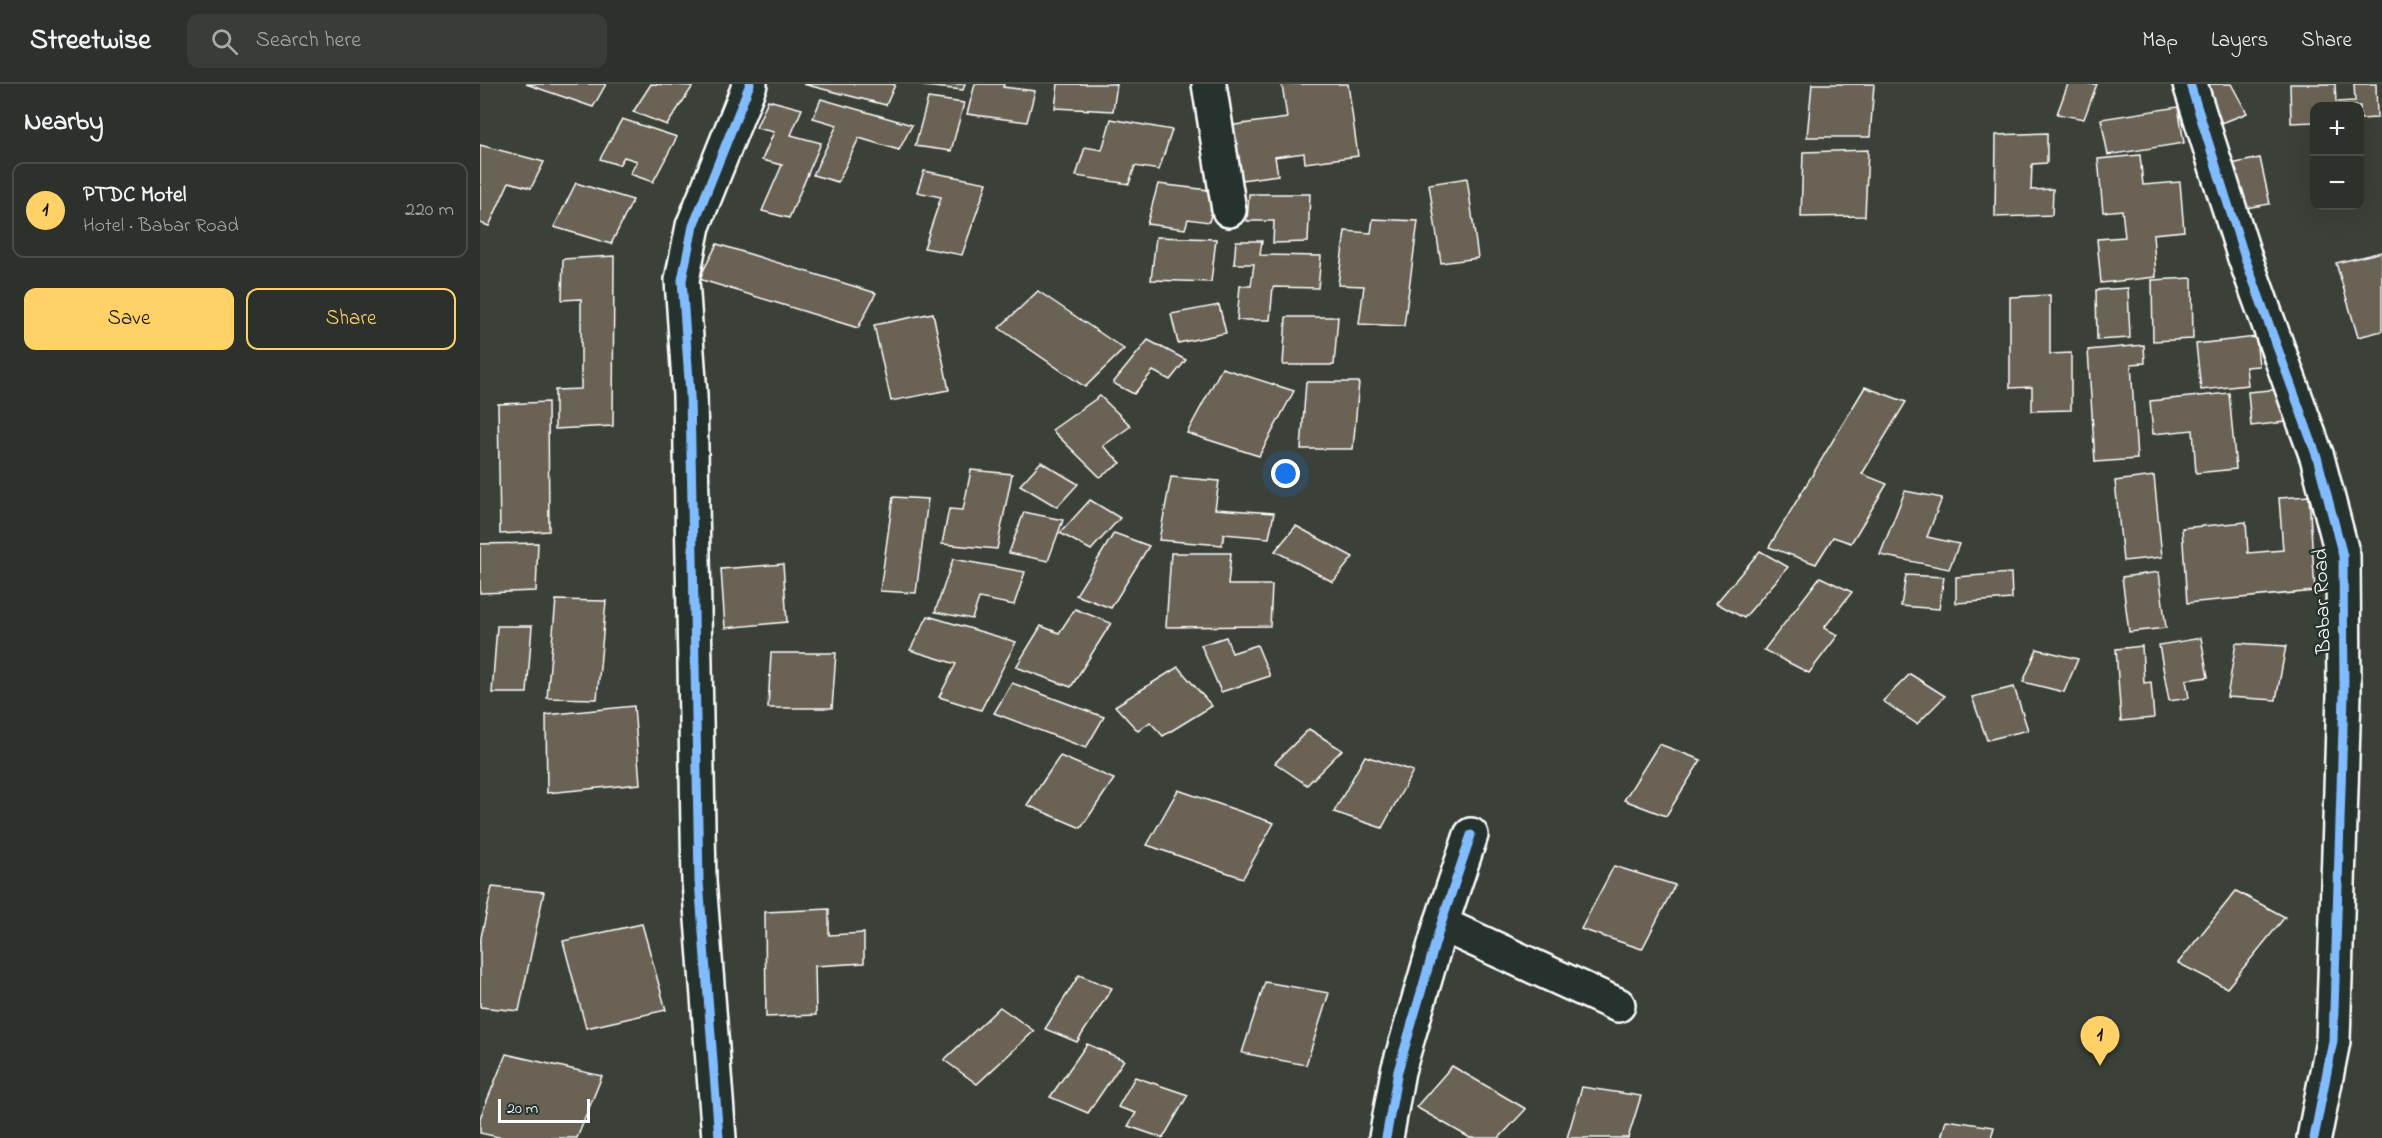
<!DOCTYPE html>
<meta charset="utf-8">
<style>
:root{--surface:#2c312b;--page:#383d37;--text:#f1f3f6;--muted:#a6a9a9;--line:#484c47;--accent:#ffd166}
body{margin:0;font-family:"Indie Flower",sans-serif;background:var(--page);color:var(--text)}
.controls{position:absolute;right:18px;top:18px;display:grid;overflow:hidden;border-radius:12px;box-shadow:0 6px 24px #0002}
.controls button{width:54px;height:54px;display:grid;place-items:center;padding:0;border:0;border-bottom:2px solid var(--line);background:var(--surface);color:var(--text);font:30px sans-serif}
.scale{position:absolute;left:18px;bottom:15px;width:92px;box-sizing:border-box;padding-left:6px;border:3px solid #fff;border-top:0;font-size:16px;line-height:21px;white-space:nowrap;color:#fff;-webkit-text-stroke:4px #26332d;paint-order:stroke}
.you{position:absolute;left:806px;top:390px;width:21px;height:21px;margin:-15px;border:4px solid #fff;border-radius:50%;background:#1a73e8;box-shadow:0 0 0 9px #1a73e833}
.badge{display:grid;place-items:center;width:39px;height:39px;border-radius:50%;background:var(--accent);color:#111;font-size:20px;font-weight:700}
.pin{position:absolute;translate:-50% -50px;filter:drop-shadow(0 2px 3px #0008)}
.pin::after{content:'';position:absolute;top:32px;width:21px;height:18px;background:inherit;clip-path:polygon(0 0,100% 0,50% 100%)}
.list{margin:0;padding:0;list-style:none}
h2{display:flex;justify-content:space-between;align-items:center;height:78px;margin:0;padding:0 24px;font-size:26px}
h2 small{font-size:20px;font-weight:400;color:var(--muted)}
.list li{display:grid;grid-template-columns:39px 1fr auto;gap:18px;align-items:center;box-sizing:border-box;height:96px;margin:0 12px 12px;padding:0 12px;border:2px solid var(--line);border-radius:12px}
.list b{display:block;font-size:22px;white-space:nowrap}
.list p{margin:0;font-size:20px;white-space:nowrap;color:var(--muted)}
.list em{font-size:20px;font-style:normal;color:var(--muted)}
.actions{display:flex;gap:12px;padding:18px 24px}
.actions a{flex:1;padding:14px 0;border:2px solid var(--accent);border-radius:12px;text-align:center;font-size:21px;color:var(--accent)}
.actions .main{background:var(--accent);color:#111}
.icon{flex:none;width:33px;height:33px;fill:none;stroke:currentColor;stroke-width:2;stroke-linecap:round;stroke-linejoin:round}
.map{position:relative;flex:none;width:1902px;height:1054px;overflow:hidden}
header{display:flex;align-items:center;gap:36px;box-sizing:border-box;height:84px;padding:0 30px;background:var(--surface);border-bottom:2px solid var(--line)}
header strong{font-size:28px}
nav{display:flex;gap:33px;margin-inline-start:auto;font-size:21px}
.search{width:420px;height:54px;background:var(--page);display:flex;align-items:center;gap:15px;box-sizing:border-box;padding:0 21px;border-radius:12px;color:var(--muted);font-size:22px}
main{display:flex}
aside{flex:1;background:var(--surface)}
.map>svg:first-child{display:block}
.building{fill:#6b6354;stroke:#fff;stroke-width:1.5}
.lines{fill:none;stroke-linecap:round;stroke-linejoin:round}
.minor-casing{stroke:#fff;stroke-width:38}
.minor{stroke:#26332d;stroke-width:33}
.cycleway-casing{stroke:#26332d;stroke-width:13}
.cycleway{stroke:#80bcff;stroke-width:9}
.labels{text-anchor:middle;dominant-baseline:central;stroke-width:5;stroke-linejoin:round;paint-order:stroke}
.street-label{font-size:21px;fill:#fff;stroke:#26332d}
</style>
<header>
<strong>Streetwise</strong>
<div class="search"><svg class="icon" aria-label="search" viewBox="0 0 24 24"><circle cx="10" cy="10" r="6"/><path d="M15 15l6 6"/></svg>Search here</div>
<nav><a>Map</a><a>Layers</a><a>Share</a></nav>
</header>
<main>
<aside>
<h2>Nearby<small></small></h2>
<ul class="list">
<li><span class="badge">1</span><div><b>PTDC Motel</b><p>Hotel · Babar Road</p></div><em>220 m</em></li>
</ul>
<div class="actions"><a class="main">Save</a><a>Share</a></div>
</aside>
<div class="map">
<svg width="1902" height="1054" viewBox="0 0 1902 1054">
<rect width="100%" height="100%" fill="#3b4139"/>
<filter id="ink" filterUnits="userSpaceOnUse"><feTurbulence type="fractalNoise" baseFrequency=".0167" numOctaves="2"/><feDisplacementMap in="SourceGraphic" scale="12" xChannelSelector="R" yChannelSelector="G"/><feConvolveMatrix kernelMatrix="1 2 1 2 8 2 1 2 1" color-interpolation-filters="sRGB"/></filter>
<g filter="url(#ink)">
<!-- building -->
<g class="building">
<path d="M 46,0 L 126,0 L 113,23 Z"/>
<path d="M 171,0 L 213,2 L 187,41 L 153,28 Z"/>
<path d="M 323,0 L 412,0 L 415,1 L 406,21 Z"/>
<path d="M 443,0 L 485,0 L 483,6 L 443,2 Z"/>
<path d="M 495,0 L 524,0 L 523,3 L 555,7 L 547,38 L 487,30 Z"/>
<path d="M 578,0 L 637,0 L 633,27 L 575,24 Z"/>
<path d="M 802,0 L 868,0 L 878,72 L 825,79 L 824,69 L 795,73 L 798,91 L 747,98 L 740,43 L 807,34 Z"/>
<path d="M 1332,0 L 1394,0 L 1390,53 L 1327,53 Z"/>
<path d="M 1588,0 L 1617,0 L 1604,35 L 1577,30 Z"/>
<path d="M 1722,0 L 1751,0 L 1767,29 L 1742,39 Z"/>
<path d="M 1810,0 L 1855,0 L 1856,18 L 1875,17 L 1874,0 L 1896,0 L 1897,34 L 1880,35 L 1880,22 L 1834,22 L 1834,38 L 1811,39 Z"/>
<path d="M 448,14 L 484,19 L 471,67 L 435,62 Z"/>
<path d="M 341,15 L 432,41 L 419,66 L 379,54 L 358,98 L 333,91 L 357,41 L 333,34 Z"/>
<path d="M 288,16 L 322,25 L 311,51 L 341,59 L 309,134 L 282,127 L 302,81 L 282,76 L 294,48 L 276,44 Z"/>
<path d="M 1698,23 L 1704,59 L 1628,71 L 1621,35 Z"/>
<path d="M 142,35 L 197,53 L 173,98 L 150,90 L 157,77 L 144,73 L 139,81 L 120,75 Z"/>
<path d="M 631,35 L 692,46 L 679,86 L 655,82 L 649,100 L 596,92 L 605,63 L 622,66 Z"/>
<path d="M 1567,49 L 1567,79 L 1552,80 L 1551,106 L 1573,105 L 1572,131 L 1515,133 L 1516,51 Z"/>
<path d="M 0,61 L 64,78 L 51,104 L 29,98 L 9,142 L 0,139 Z"/>
<path d="M 1388,66 L 1385,132 L 1321,133 L 1323,68 Z"/>
<path d="M 1660,71 L 1663,101 L 1700,98 L 1704,147 L 1673,150 L 1676,193 L 1621,199 L 1617,155 L 1645,153 L 1642,126 L 1623,128 L 1618,75 Z"/>
<path d="M 1780,74 L 1790,120 L 1760,125 L 1751,80 Z"/>
<path d="M 444,87 L 507,99 L 482,171 L 444,164 L 461,113 L 437,108 Z"/>
<path d="M 987,94 L 998,174 L 961,179 L 949,100 Z"/>
<path d="M 96,99 L 153,116 L 131,160 L 74,143 Z"/>
<path d="M 678,100 L 737,107 L 729,138 L 708,135 L 705,145 L 667,140 Z"/>
<path d="M 769,110 L 830,110 L 828,158 L 793,159 L 794,137 L 767,137 Z"/>
<path d="M 893,135 L 938,137 L 924,242 L 879,240 L 884,202 L 858,201 L 865,147 L 891,149 Z"/>
<path d="M 676,153 L 736,155 L 731,198 L 671,196 Z"/>
<path d="M 756,157 L 782,157 L 780,171 L 841,172 L 838,204 L 793,203 L 790,236 L 757,236 L 760,202 L 771,202 L 774,180 L 754,180 Z"/>
<path d="M 237,160 L 396,209 L 378,244 L 219,195 Z"/>
<path d="M 1902,168 L 1902,247 L 1878,253 L 1856,179 Z"/>
<path d="M 134,172 L 133,342 L 75,345 L 75,306 L 101,305 L 101,215 L 82,216 L 83,175 Z"/>
<path d="M 1712,194 L 1713,255 L 1673,257 L 1672,196 Z"/>
<path d="M 1648,204 L 1650,254 L 1617,256 L 1616,206 Z"/>
<path d="M 558,207 L 644,265 L 605,303 L 519,244 Z"/>
<path d="M 1570,211 L 1570,270 L 1591,269 L 1591,326 L 1552,327 L 1552,303 L 1530,304 L 1530,213 Z"/>
<path d="M 739,221 L 746,249 L 698,259 L 691,230 Z"/>
<path d="M 453,229 L 469,306 L 411,317 L 394,241 Z"/>
<path d="M 806,233 L 858,233 L 854,281 L 803,281 Z"/>
<path d="M 1776,253 L 1779,282 L 1766,283 L 1768,301 L 1721,306 L 1716,260 Z"/>
<path d="M 668,256 L 706,276 L 690,296 L 673,287 L 654,310 L 633,299 Z"/>
<path d="M 1664,261 L 1665,279 L 1651,280 L 1657,375 L 1615,378 L 1608,266 Z"/>
<path d="M 742,284 L 814,307 L 779,372 L 707,349 Z"/>
<path d="M 826,298 L 879,298 L 873,365 L 821,365 Z"/>
<path d="M 1385,303 L 1426,318 L 1382,390 L 1407,400 L 1371,459 L 1353,453 L 1336,480 L 1289,463 Z"/>
<path d="M 1802,305 L 1805,338 L 1771,342 L 1768,308 Z"/>
<path d="M 1749,309 L 1756,385 L 1716,389 L 1713,346 L 1673,350 L 1670,317 Z"/>
<path d="M 620,312 L 651,342 L 623,362 L 641,379 L 620,393 L 572,346 Z"/>
<path d="M 68,318 L 69,447 L 20,450 L 18,320 Z"/>
<path d="M 561,378 L 598,400 L 577,423 L 540,401 Z"/>
<path d="M 491,386 L 532,390 L 517,465 L 462,460 L 469,425 L 483,426 Z"/>
<path d="M 1674,392 L 1682,473 L 1643,477 L 1635,397 Z"/>
<path d="M 691,393 L 739,397 L 735,425 L 794,429 L 789,454 L 744,450 L 742,461 L 679,456 Z"/>
<path d="M 1425,407 L 1462,414 L 1447,453 L 1479,460 L 1469,485 L 1400,471 Z"/>
<path d="M 1829,412 L 1835,507 L 1707,519 L 1702,444 L 1766,438 L 1768,469 L 1803,466 L 1799,414 Z"/>
<path d="M 413,413 L 448,415 L 436,509 L 400,507 Z"/>
<path d="M 610,416 L 640,434 L 611,466 L 580,449 Z"/>
<path d="M 544,428 L 583,436 L 568,477 L 529,469 Z"/>
<path d="M 816,442 L 873,473 L 853,498 L 795,467 Z"/>
<path d="M 634,449 L 669,462 L 631,524 L 596,511 Z"/>
<path d="M 58,459 L 56,507 L 0,509 L 0,460 Z"/>
<path d="M 1280,467 L 1308,483 L 1264,534 L 1236,519 Z"/>
<path d="M 691,469 L 751,469 L 748,501 L 792,501 L 790,542 L 686,543 Z"/>
<path d="M 473,475 L 545,488 L 534,521 L 499,514 L 492,535 L 455,528 Z"/>
<path d="M 303,480 L 307,538 L 245,544 L 241,485 Z"/>
<path d="M 1679,488 L 1686,544 L 1649,548 L 1642,493 Z"/>
<path d="M 1531,489 L 1532,515 L 1476,519 L 1476,493 Z"/>
<path d="M 1426,491 L 1464,493 L 1459,525 L 1421,522 Z"/>
<path d="M 1340,493 L 1372,508 L 1344,544 L 1358,551 L 1329,589 L 1284,566 Z"/>
<path d="M 76,516 L 126,517 L 117,615 L 67,614 Z"/>
<path d="M 595,525 L 631,539 L 591,603 L 536,583 L 561,542 L 579,549 Z"/>
<path d="M 448,532 L 536,558 L 501,626 L 459,613 L 476,580 L 430,566 Z"/>
<path d="M 17,542 L 52,542 L 47,609 L 12,609 Z"/>
<path d="M 746,553 L 752,569 L 777,561 L 790,592 L 741,608 L 721,561 Z"/>
<path d="M 1721,554 L 1728,593 L 1706,596 L 1709,614 L 1689,617 L 1679,561 Z"/>
<path d="M 1756,559 L 1806,562 L 1796,616 L 1747,613 Z"/>
<path d="M 1662,562 L 1664,599 L 1671,598 L 1674,634 L 1641,637 L 1636,565 Z"/>
<path d="M 1557,565 L 1598,575 L 1584,608 L 1543,598 Z"/>
<path d="M 291,569 L 356,569 L 352,624 L 288,624 Z"/>
<path d="M 698,583 L 732,622 L 683,652 L 670,638 L 658,647 L 635,622 Z"/>
<path d="M 1430,590 L 1465,612 L 1437,640 L 1403,617 Z"/>
<path d="M 532,599 L 624,633 L 606,664 L 514,629 Z"/>
<path d="M 1534,603 L 1548,646 L 1507,656 L 1492,613 Z"/>
<path d="M 154,622 L 160,700 L 67,709 L 66,631 Z"/>
<path d="M 829,645 L 862,666 L 827,701 L 795,679 Z"/>
<path d="M 1179,660 L 1221,676 L 1186,732 L 1144,716 Z"/>
<path d="M 580,672 L 634,695 L 601,744 L 547,721 Z"/>
<path d="M 885,672 L 933,687 L 902,744 L 854,728 Z"/>
<path d="M 698,706 L 794,739 L 763,794 L 667,761 Z"/>
<path d="M 1134,782 L 1195,801 L 1162,865 L 1101,845 Z"/>
<path d="M 12,803 L 64,808 L 39,927 L 0,923 L 0,858 Z"/>
<path d="M 1756,807 L 1805,833 L 1747,904 L 1698,879 Z"/>
<path d="M 349,825 L 349,851 L 384,849 L 384,879 L 335,882 L 336,931 L 286,933 L 285,828 Z"/>
<path d="M 162,840 L 186,926 L 106,944 L 83,857 Z"/>
<path d="M 599,891 L 632,904 L 597,958 L 565,945 Z"/>
<path d="M 785,898 L 849,909 L 826,981 L 762,969 Z"/>
<path d="M 520,923 L 554,947 L 497,1000 L 464,976 Z"/>
<path d="M 607,960 L 644,976 L 608,1029 L 570,1013 Z"/>
<path d="M 26,970 L 122,992 L 97,1054 L 23,1054 L 0,1049 L 0,1034 Z"/>
<path d="M 972,982 L 1046,1025 L 1019,1054 L 990,1054 L 936,1023 Z"/>
<path d="M 655,993 L 708,1011 L 683,1054 L 648,1042 L 656,1029 L 638,1023 Z"/>
<path d="M 1102,1003 L 1161,1012 L 1148,1054 L 1087,1054 Z"/>
<path d="M 1466,1036 L 1514,1043 L 1511,1054 L 1461,1054 Z"/>
</g>
<g class="lines">
<!-- minor casing -->
<g class="minor-casing">
<g id="minor">
<path d="M 729,0 L 749,126"/>
<path d="M 1710,0 L 1765,174 L 1837,373 L 1863,472 L 1864,611 L 1853,957 L 1834,1054"/>
<path d="M 961,840 L 1138,921"/>
<path d="M 239,1054 L 219,797 L 210,311 L 202,196 L 213,142 L 270,0"/>
<path d="M 906,1054 L 918,987 L 961,840 L 991,751"/>
</g>
</g>
<!-- minor -->
<use href="#minor" class="minor"/>
<!-- cycleway casing -->
<g class="cycleway-casing">
<g id="cycleway">
<path d="M 1710,0 L 1765,174 L 1837,373 L 1863,472 L 1864,611 L 1853,957 L 1834,1054"/>
<path d="M 239,1054 L 219,797 L 210,311 L 202,196 L 213,142 L 270,0"/>
<path d="M 906,1054 L 918,987 L 961,840 L 991,751"/>
</g>
</g>
<!-- cycleway -->
<use href="#cycleway" class="cycleway"/>
</g>
</g>
<g class="labels">
<!-- street labels -->
<g class="street-label">
<text transform="translate(1843 517) rotate(-92)">Babar Road</text>
</g>
</g>
</svg>
<div class="controls">
<button>+</button>
<button>−</button>
</div>
<div class="scale">20 m</div>
<div class="you"></div>
<div class="pin badge" style="left:1620px;top:982px">1</div>
</div>
</main>
